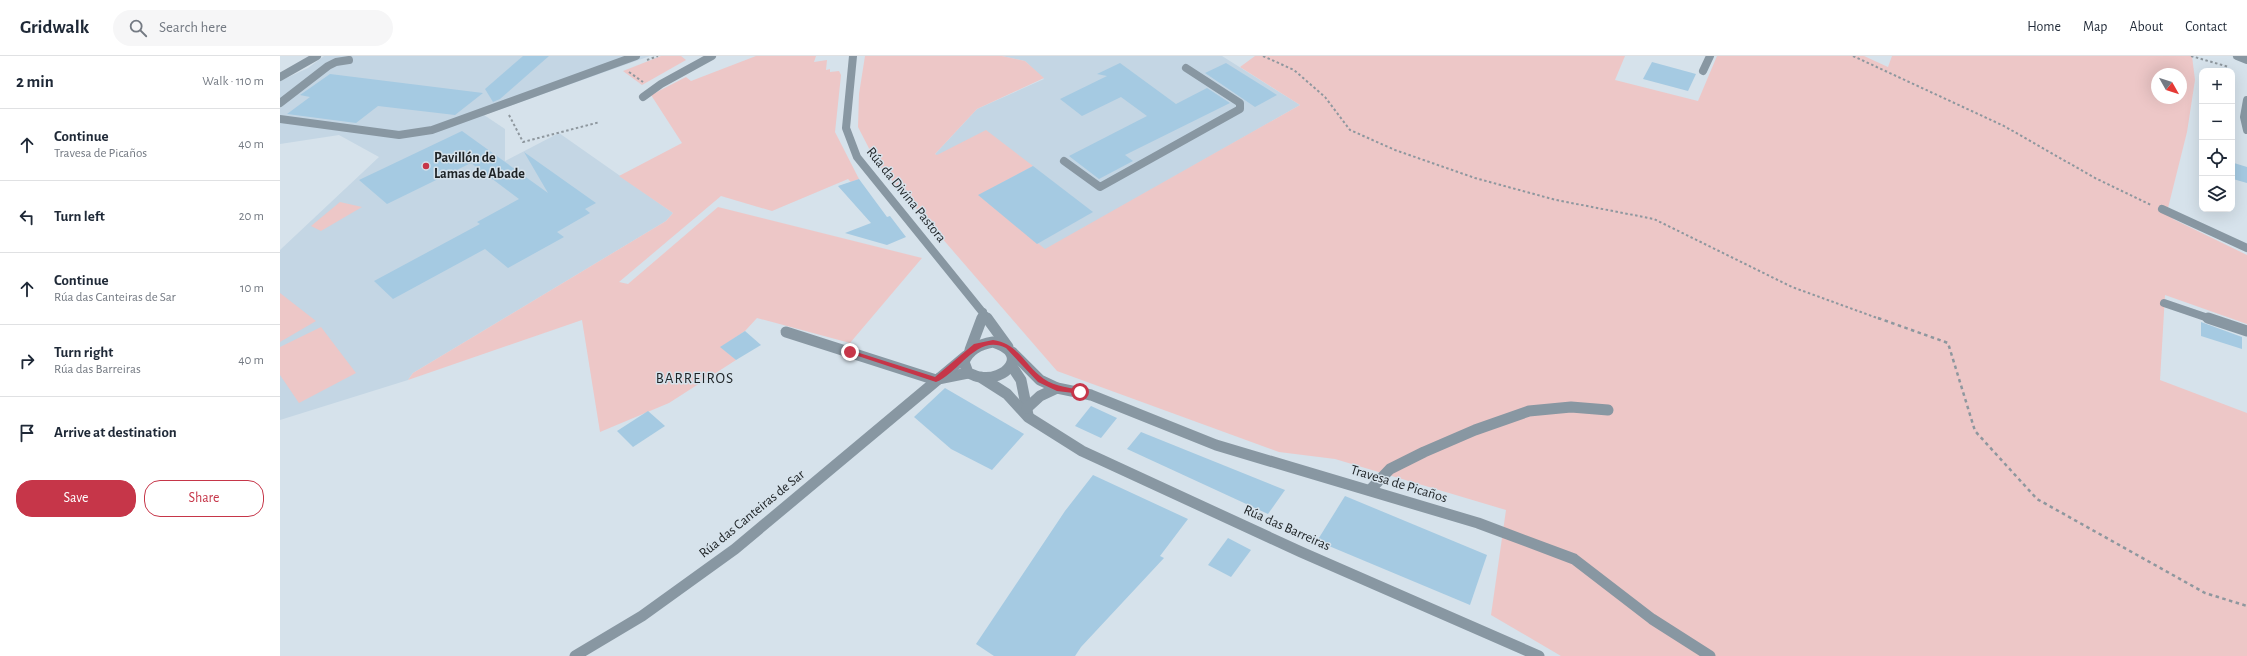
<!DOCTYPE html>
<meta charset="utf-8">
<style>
:root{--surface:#fff;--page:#f6f6f7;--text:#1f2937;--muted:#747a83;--line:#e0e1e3;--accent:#c63649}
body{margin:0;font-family:"Alegreya Sans",sans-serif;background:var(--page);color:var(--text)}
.controls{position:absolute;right:12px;top:12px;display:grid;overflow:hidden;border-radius:8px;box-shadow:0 4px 16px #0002}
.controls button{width:36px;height:36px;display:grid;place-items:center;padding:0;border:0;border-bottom:1px solid var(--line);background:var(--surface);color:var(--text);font:20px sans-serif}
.compass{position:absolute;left:1871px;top:12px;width:36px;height:36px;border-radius:50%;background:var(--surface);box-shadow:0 4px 16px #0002;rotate:129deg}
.stop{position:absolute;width:12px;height:12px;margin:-9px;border:3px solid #c63649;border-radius:50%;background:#fff}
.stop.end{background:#c63649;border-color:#fff;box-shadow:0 1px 4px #0008}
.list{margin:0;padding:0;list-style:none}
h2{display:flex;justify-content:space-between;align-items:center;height:52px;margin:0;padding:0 16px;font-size:17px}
h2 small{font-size:13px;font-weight:400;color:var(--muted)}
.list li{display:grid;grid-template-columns:26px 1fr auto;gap:12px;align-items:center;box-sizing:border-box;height:72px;padding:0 16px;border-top:1px solid var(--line)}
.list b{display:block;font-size:15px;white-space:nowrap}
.list p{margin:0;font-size:13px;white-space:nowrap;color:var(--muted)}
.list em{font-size:13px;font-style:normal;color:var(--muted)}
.actions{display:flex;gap:8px;padding:12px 16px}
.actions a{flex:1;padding:9px 0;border:1px solid var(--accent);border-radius:16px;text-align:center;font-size:14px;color:var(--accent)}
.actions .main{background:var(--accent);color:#fff}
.icon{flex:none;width:22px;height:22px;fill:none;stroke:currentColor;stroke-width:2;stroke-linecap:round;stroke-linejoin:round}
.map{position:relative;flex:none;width:1967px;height:600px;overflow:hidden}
header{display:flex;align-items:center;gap:24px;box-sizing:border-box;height:56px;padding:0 20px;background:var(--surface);border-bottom:1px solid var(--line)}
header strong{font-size:19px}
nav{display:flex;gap:22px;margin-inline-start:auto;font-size:14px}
.search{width:280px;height:36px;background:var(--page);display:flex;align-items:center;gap:10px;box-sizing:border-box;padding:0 14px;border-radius:22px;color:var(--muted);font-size:15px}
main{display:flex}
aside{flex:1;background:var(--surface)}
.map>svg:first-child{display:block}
.built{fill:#c4d6e4}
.green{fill:#edc7c7;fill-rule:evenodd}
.building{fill:#a5cae2}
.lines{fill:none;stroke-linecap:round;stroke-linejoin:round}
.path-far1{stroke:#8e979e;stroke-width:2;stroke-dasharray:2.5 2.5;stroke-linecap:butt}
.path{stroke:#8e979e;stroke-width:2.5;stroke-dasharray:3.5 3.5;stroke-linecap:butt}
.minor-far1{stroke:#8897a2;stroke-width:8}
.minor{stroke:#8897a2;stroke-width:11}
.route{fill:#c63649}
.poi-dot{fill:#c63649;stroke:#d6e2eb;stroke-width:1.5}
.labels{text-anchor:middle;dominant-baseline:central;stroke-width:3;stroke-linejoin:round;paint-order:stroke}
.poi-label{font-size:14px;font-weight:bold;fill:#1e2326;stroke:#d6e2eb;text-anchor:start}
.street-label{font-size:14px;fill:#1e2326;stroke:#d6e2eb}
.neighbourhood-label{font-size:15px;letter-spacing:1px;fill:#1e2326;stroke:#d6e2eb}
</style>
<header>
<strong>Gridwalk</strong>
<div class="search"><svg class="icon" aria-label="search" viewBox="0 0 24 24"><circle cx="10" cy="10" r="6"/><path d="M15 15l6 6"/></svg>Search here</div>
<nav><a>Home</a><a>Map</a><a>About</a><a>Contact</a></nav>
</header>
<main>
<aside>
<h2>2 min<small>Walk · 110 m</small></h2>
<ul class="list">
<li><svg class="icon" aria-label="ahead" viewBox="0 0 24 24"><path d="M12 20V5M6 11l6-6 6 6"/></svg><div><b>Continue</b><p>Travesa de Picaños</p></div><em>40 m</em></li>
<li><svg class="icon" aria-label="left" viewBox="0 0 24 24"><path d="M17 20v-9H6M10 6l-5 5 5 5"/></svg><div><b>Turn left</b></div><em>20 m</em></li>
<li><svg class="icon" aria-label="ahead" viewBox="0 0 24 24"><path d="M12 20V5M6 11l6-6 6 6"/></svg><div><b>Continue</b><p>Rúa das Canteiras de Sar</p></div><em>10 m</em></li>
<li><svg class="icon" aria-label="right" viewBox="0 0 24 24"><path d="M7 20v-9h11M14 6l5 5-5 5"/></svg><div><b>Turn right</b><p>Rúa das Barreiras</p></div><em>40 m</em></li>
<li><svg class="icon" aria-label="arrive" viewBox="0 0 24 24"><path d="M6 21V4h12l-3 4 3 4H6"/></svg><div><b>Arrive at destination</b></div></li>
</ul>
<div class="actions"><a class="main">Save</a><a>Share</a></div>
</aside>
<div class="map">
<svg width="1967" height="600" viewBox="0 0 1967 600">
<rect width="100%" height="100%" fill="#d6e2eb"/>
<!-- built -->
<g class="built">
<path d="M 44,0 L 370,0 L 204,59 L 225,73 L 225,105 L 279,77 L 393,157 L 386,165 L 133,317 L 128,324 L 0,364 L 0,194 L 99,101 L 59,79 L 0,88 L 0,25 L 28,12 Z"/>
<path d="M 722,0 L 942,0 L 1020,49 L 765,194 L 699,139 L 655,98 L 697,53 L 764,23 L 745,5 Z"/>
</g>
<!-- green -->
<g class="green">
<path d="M 381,0 L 401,0 L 406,4 L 362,29 L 343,15 Z"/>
<path d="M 476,0 L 536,0 L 534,6 L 547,4 L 546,14 L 550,13 L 550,16 L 559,15 L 561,19 L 555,76 L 579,123 L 571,126 L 568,123 L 492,155 L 441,140 L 339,226 L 348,228 L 438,151 L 642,202 L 570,287 L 477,262 L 465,275 L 441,291 L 456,304 L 389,347 L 320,376 L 302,264 L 128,324 L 133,317 L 386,165 L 393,157 L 339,120 L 402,87 L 371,39 L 406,21 L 411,25 Z"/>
<path d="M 585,0 L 722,0 L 745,5 L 764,22 L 697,53 L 655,98 L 657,99 L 706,74 L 753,110 L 699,139 L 765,193 L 1020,49 L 960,11 L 975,0 L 1345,0 L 1335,24 L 1418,45 L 1437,0 L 1584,0 L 1608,11 L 1612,0 L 1912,0 L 1915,24 L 1907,76 L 1888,152 L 1893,163 L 1967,199 L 1967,268 L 1885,239 L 1880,324 L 1967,357 L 1967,600 L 1281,600 L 1211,559 L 1226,454 L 1055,403 L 999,396 L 777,315 L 596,106 L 578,71 L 579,38 ZM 1877,18 L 1901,18 L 1901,42 L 1877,42 Z"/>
<path d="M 60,146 L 82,151 L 41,175 L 31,170 Z"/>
<path d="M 0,237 L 36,265 L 0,286 Z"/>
<path d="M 41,271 L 76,317 L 19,347 L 0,319 L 0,291 Z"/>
</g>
<!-- building -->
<g class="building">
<path d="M 243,0 L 269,0 L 220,43 L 213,46 L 205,33 Z"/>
<path d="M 1372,6 L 1416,18 L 1408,35 L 1363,23 Z"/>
<path d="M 840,7 L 896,48 L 927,32 L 950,47 L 845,99 L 853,105 L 819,123 L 789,100 L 867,60 L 841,41 L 802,60 L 780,43 L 827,20 L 817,18 Z"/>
<path d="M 946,7 L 978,27 L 997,39 L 975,51 L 925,17 Z"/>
<path d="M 50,18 L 203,37 L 175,59 L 98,50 L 76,67 L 7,58 L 30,41 L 20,39 Z"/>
<path d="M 182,75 L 268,137 L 244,96 L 316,147 L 305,153 L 310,157 L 277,176 L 284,181 L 228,212 L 205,193 L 113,243 L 94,225 L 200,168 L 197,166 L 239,143 L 191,107 L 107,148 L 79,124 Z"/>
<path d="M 1954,107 L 1967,111 L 1967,127 L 1953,123 Z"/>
<path d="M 753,110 L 813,156 L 757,188 L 698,139 Z"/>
<path d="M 579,123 L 607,161 L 610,160 L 626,181 L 607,189 L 565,177 L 591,167 L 558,130 Z"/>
<path d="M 1921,266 L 1962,281 L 1962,293 L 1921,280 Z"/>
<path d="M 465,275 L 481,289 L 456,304 L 440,291 Z"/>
<path d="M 665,332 L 744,378 L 712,414 L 671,393 L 634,361 Z"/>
<path d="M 811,350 L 837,362 L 821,382 L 795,370 Z"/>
<path d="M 368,355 L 385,370 L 353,391 L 337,375 Z"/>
<path d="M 861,376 L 1005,434 L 988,458 L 847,393 Z"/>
<path d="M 813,419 L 908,463 L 880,500 L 884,502 L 801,591 L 795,600 L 714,600 L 696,588 L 785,455 Z"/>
<path d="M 1065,440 L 1207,499 L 1190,549 L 1037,485 Z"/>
<path d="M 948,482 L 971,494 L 951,521 L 928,509 Z"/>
</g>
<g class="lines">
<!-- path-far1 -->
<g class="path-far1">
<path d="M 983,0 L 1014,14 L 1045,41 L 1070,74 L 1115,94 L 1195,122 L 1276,144 L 1374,163 L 1512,231 L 1600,263"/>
<path d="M 1573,0 L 1724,70 L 1815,122 L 1871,149"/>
<path d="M 1911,0 L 1949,11"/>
<path d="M 367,4 L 378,0"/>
<path d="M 349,16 L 363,26"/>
<path d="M 229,59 L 243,86 L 320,66"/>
</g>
<!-- path -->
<path class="path" d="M 1598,262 L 1668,287 L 1695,375 L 1757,443 L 1925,537 L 1967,550"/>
<!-- minor-far1 -->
<g class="minor-far1">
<path d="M 573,0 L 566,72 L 577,101 L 708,263"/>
<path d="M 1957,0 L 1967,4"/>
<path d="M 1423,15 L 1430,0"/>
<path d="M 0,21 L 37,0"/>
<path d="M 363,41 L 381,28 L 432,0"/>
<path d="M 1967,44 L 1964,61 L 1967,74"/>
<path d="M 0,47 L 48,10 L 56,6 L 69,4"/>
<path d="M 0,63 L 119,79 L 152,74 L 356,0"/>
<path d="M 784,105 L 820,131 L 960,53 L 960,47 L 906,12"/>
<path d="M 1882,153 L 1967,192"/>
<path d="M 1884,247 L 1931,263"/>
<path d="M 702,263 L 703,256"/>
</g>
<!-- minor -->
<g class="minor">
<path d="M 707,262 L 728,291"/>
<path d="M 1928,262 L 1967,275"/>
<path d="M 506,276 L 656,324"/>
<path d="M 713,286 C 752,298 724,326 700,321 C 696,321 692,318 688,317 L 684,306 C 689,293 700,288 713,286 Z"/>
<path d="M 690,294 L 702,262"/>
<path d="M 732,296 L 760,324 L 777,332 L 811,339 L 936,389 L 1198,467 L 1294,503 L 1372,563 L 1430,600"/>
<path d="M 731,309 L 741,324 L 748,359"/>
<path d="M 702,322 L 727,338 L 748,361 L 802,395 L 1021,496 L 1259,600"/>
<path d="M 658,323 L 688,317"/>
<path d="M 747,352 L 760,340 L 777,332"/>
<path d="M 1090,434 L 1110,413 L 1144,396 L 1195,374 L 1249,355 L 1291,351 L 1328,354"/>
<path d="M 295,600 L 362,560 L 455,493 L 686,300"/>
</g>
</g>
<!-- route -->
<path class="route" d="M 713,284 C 738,287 745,310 764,323 C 776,331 789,331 802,335 L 802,338 L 777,335 L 758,326 L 726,292 C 697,277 679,317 656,326 L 566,296 L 570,294 L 655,321 L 694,288 Z"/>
<!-- markers -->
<circle class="poi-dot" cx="146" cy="110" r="4"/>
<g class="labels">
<!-- poi labels -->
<g class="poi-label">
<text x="154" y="102">Pavillón de<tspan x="154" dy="16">Lamas de Abade</tspan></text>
</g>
<!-- street labels -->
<g class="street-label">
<text transform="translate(626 139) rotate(51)">Rúa da Divina Pastora</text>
<text transform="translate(1119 428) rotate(17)">Travesa de Picaños</text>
<text transform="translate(472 458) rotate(-39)">Rúa das Canteiras de Sar</text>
<text transform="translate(1007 472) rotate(24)">Rúa das Barreiras</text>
</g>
<!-- neighbourhood labels -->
<g class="neighbourhood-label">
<text x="415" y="322">BARREIROS</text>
</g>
</g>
</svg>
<div class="controls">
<button>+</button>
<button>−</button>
<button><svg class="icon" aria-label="locate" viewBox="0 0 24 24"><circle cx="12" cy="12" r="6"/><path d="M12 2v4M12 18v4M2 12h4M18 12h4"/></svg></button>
<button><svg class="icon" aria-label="layers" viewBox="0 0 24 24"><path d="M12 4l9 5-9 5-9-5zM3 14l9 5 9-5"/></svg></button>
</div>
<svg class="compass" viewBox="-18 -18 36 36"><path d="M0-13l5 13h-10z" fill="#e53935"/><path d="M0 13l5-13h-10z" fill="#747a83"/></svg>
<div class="stop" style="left:800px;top:336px"></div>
<div class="stop end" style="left:570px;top:296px"></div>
</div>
</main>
